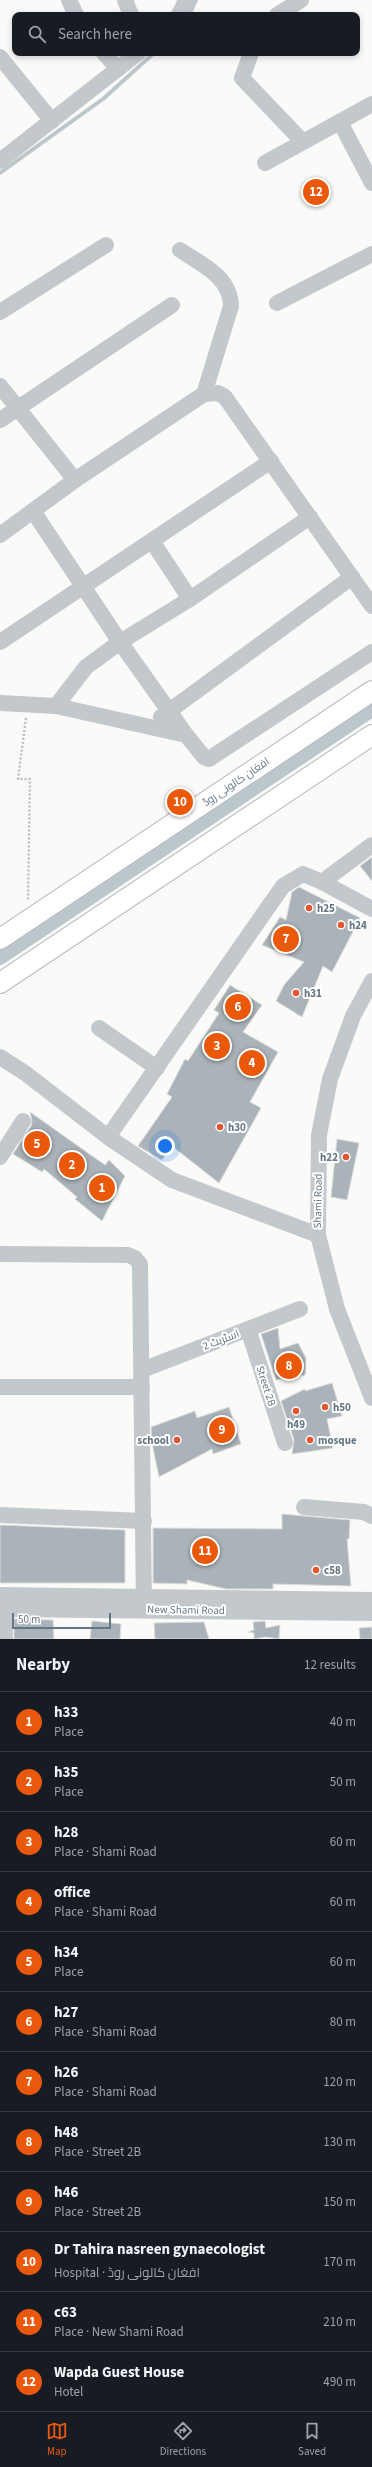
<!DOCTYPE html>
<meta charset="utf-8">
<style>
:root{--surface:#171b24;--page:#242831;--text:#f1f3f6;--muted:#9ea1a6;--line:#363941;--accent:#ea580c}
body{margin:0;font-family:"Source Sans 3",Cairo,sans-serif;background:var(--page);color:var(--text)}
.scale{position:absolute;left:12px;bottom:10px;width:99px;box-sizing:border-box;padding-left:4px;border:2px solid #657683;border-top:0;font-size:11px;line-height:14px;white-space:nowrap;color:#657683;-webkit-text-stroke:3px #fff;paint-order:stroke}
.you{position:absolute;left:165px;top:1146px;width:14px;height:14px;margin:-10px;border:3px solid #fff;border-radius:50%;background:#1a73e8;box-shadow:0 0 0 6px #1a73e833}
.badge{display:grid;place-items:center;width:26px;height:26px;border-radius:50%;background:var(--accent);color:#fff;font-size:13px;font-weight:700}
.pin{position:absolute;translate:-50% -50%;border:2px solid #fff;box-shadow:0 1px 4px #0006}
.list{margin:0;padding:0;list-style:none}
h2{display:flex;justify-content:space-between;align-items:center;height:52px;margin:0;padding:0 16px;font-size:17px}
h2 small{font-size:13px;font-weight:400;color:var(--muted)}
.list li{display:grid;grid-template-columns:26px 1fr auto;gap:12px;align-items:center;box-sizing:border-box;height:60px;padding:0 16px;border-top:1px solid var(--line)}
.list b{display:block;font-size:15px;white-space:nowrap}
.list p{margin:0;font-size:13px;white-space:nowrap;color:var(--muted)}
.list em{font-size:13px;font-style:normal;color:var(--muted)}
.icon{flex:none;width:22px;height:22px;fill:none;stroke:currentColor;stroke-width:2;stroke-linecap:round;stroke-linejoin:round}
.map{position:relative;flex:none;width:372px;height:1639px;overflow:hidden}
.search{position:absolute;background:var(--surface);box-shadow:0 2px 6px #0003;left:12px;right:12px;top:12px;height:44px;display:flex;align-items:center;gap:10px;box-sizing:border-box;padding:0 14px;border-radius:8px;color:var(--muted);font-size:15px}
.sheet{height:772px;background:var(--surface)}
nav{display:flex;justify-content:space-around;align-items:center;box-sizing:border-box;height:56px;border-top:1px solid var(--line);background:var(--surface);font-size:11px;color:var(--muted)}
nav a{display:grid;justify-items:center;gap:2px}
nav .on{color:var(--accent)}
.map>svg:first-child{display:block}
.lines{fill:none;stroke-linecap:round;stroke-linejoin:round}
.stream{stroke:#bbc7cb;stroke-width:4}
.canal{stroke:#bbc7cb;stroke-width:14}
.building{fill:#aab3b9;stroke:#dcdcda}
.major-casing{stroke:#b5babe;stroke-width:22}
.path{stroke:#bbbfc2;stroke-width:2.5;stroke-dasharray:2 2;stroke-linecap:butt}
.minor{stroke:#c3c8cc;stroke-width:16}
.major{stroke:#fff;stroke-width:20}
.poi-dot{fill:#e4572e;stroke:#fff;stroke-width:1.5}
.labels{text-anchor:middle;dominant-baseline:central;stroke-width:4;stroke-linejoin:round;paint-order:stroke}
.street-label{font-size:11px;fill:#657683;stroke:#fff}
.poi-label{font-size:11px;font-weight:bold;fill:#657683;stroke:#fff;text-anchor:start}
</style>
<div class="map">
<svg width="372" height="1639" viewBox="0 0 372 1639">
<rect width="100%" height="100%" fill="#fafaf8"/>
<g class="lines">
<!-- stream -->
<g class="stream">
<path d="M 189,15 L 196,0"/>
<path d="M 0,173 L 103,99 L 154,53"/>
</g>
<!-- canal -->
<path class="canal" d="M 0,958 L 372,710"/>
</g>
<!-- building -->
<g class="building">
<path d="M 372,857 L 372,881 L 360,866 Z"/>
<path d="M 299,887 L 360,918 L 332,972 L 323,966 L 302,1017 L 276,1001 L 284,985 L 304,962 L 262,945 L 280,917 L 286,920 L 292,892 Z"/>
<path d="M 230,985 L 262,1005 L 243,1032 L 278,1052 L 250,1102 L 261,1108 L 219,1183 L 172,1146 L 162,1160 L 138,1146 L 172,1097 L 167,1094 L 185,1059 L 188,1061 L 219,1013 L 214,1010 Z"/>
<path d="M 30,1112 L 105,1165 L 109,1160 L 125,1176 L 102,1221 L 75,1199 L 77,1197 L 44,1169 L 42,1172 L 13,1154 L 31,1126 L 32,1121 Z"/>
<path d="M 337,1139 L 359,1143 L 347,1200 L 331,1197 Z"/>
<path d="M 278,1328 L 280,1349 L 298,1343 L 306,1358 L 305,1375 L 276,1380 L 261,1334 Z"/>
<path d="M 332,1383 L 342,1416 L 327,1419 L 333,1448 L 292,1454 L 294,1440 L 281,1401 L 305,1389 L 305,1391 Z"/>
<path d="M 229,1407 L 241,1444 L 213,1454 L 212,1449 L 159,1477 L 152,1443 L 151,1427 L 195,1411 L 197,1418 Z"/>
<path d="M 282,1514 L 350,1520 L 349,1539 L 347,1539 L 351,1586 L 273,1584 L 273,1589 L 226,1589 L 187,1580 L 187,1584 L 153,1583 L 153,1528 L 282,1529 Z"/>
<path d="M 0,1525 L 125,1530 L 125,1583 L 0,1583 Z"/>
<path d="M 14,1619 L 53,1620 L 54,1639 L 14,1639 Z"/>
<path d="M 92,1621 L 121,1624 L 120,1639 L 90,1639 Z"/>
<path d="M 265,1621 L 266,1628 L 280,1625 L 279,1639 L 266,1637 L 254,1639 L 254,1633 L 248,1632 L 254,1630 L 253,1622 Z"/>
<path d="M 204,1622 L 209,1639 L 155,1639 L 154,1623 Z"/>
<path d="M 372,1627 L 372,1639 L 360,1639 L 359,1628 Z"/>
</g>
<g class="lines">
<!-- major casing -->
<g class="major-casing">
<g id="major">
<path d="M 0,939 L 372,691"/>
<path d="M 0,983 L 372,735"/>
</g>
</g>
<!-- path -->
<path class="path" d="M 26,718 L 18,779 L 30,779 L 28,900"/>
<!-- minor -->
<g class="minor">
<path d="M 69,0 L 76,15"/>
<path d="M 125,0 L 131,15"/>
<path d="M 179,15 L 186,0"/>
<path d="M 277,15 L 301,0"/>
<path d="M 104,53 L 118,69"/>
<path d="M 251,53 L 242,78 L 303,142"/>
<path d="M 0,57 L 52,121"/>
<path d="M 340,122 L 372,183"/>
<path d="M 0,161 L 138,53"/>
<path d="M 265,163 L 372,104"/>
<path d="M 180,250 C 202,265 230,276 231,306 L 204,394"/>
<path d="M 277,303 L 372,254"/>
<path d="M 0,312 L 106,245"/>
<path d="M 0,386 L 75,480"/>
<path d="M 0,420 L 172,305"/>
<path d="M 33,511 L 120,642 L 186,735"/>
<path d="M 0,535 L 75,480 L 204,394 L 218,393 L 225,397 L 372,606"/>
<path d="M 152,541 L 190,599"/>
<path d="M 0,642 L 271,461"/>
<path d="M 0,703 L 56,706 L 186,735 L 204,757 L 209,759 L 372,652"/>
<path d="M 56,706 L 86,667 L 120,642 L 190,599 L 310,517"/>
<path d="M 161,717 L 352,577"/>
<path d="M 322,882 L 372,909"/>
<path d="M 372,981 L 353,1016 L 330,1079 L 319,1135 L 318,1235 L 337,1309 L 372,1398"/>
<path d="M 99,1028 L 157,1068"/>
<path d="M 0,1057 L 25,1073 L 108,1137 L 172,1180 L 318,1235"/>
<path d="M 108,1137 L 283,886 L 303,874 L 322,882 L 372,845"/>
<path d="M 0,1157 L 23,1121"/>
<path d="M 0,1254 L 128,1255 L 135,1258 L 140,1264 L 144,1609"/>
<path d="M 248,1329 L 285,1443"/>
<path d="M 142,1370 L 300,1309"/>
<path d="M 0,1387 L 142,1387"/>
<path d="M 304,1507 L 364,1512 L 372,1516"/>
<path d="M 0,1515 L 144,1521"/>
<path d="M 0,1595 L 372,1600"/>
<path d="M 0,1609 L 372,1613"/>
<path d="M 4,1609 L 5,1639"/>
</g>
<!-- major -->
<use href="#major" class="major"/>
</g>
<!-- markers -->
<g class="poi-dot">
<circle cx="309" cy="908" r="4"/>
<circle cx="341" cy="925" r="4"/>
<circle cx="296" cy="993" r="4"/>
<circle cx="220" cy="1127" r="4"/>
<circle cx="346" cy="1157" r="4"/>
<circle cx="325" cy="1407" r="4"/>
<circle cx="296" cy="1411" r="4"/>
<circle cx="177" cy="1440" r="4"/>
<circle cx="310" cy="1440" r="4"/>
<circle cx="316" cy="1570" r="4"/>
</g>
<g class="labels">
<!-- street labels -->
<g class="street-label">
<text transform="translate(236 782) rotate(-34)">افغان کالونی روڈ</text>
<text transform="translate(318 1201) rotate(-89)">Shami Road</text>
<text transform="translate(221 1340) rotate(-21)">اسٹریٹ 2</text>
<text transform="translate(266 1386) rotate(72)">Street 2B</text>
<text transform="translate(186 1610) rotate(1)">New Shami Road</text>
</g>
<!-- poi labels -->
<g class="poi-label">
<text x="317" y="908">h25</text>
<text x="349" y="925">h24</text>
<text x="304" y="993">h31</text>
<text x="228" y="1127">h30</text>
<text x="338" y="1157" text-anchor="end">h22</text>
<text x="333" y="1407">h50</text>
<text x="296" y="1424" text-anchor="middle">h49</text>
<text x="169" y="1440" text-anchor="end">school</text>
<text x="318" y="1440">mosque</text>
<text x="324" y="1570">c58</text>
</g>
</g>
</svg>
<div class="scale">50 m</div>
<div class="you"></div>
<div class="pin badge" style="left:102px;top:1188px">1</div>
<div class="pin badge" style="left:72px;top:1165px">2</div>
<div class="pin badge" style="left:217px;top:1046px">3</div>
<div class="pin badge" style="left:252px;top:1063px">4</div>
<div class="pin badge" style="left:37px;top:1144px">5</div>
<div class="pin badge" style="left:238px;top:1007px">6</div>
<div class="pin badge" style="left:286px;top:939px">7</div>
<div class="pin badge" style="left:289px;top:1366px">8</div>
<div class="pin badge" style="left:222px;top:1430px">9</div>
<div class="pin badge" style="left:180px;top:802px">10</div>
<div class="pin badge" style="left:205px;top:1551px">11</div>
<div class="pin badge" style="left:316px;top:192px">12</div>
<div class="search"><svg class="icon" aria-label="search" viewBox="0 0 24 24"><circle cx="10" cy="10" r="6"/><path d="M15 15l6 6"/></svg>Search here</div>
</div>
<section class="sheet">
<h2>Nearby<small>12 results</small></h2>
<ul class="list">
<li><span class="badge">1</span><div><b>h33</b><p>Place</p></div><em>40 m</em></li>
<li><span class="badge">2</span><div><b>h35</b><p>Place</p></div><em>50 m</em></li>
<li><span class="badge">3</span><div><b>h28</b><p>Place · Shami Road</p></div><em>60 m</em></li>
<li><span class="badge">4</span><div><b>office</b><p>Place · Shami Road</p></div><em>60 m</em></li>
<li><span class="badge">5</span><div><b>h34</b><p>Place</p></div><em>60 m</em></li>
<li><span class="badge">6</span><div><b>h27</b><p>Place · Shami Road</p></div><em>80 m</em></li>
<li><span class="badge">7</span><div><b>h26</b><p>Place · Shami Road</p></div><em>120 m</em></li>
<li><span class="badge">8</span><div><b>h48</b><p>Place · Street 2B</p></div><em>130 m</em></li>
<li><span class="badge">9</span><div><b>h46</b><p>Place · Street 2B</p></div><em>150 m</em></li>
<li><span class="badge">10</span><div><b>Dr Tahira nasreen gynaecologist</b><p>Hospital · افغان کالونی روڈ</p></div><em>170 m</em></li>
<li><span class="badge">11</span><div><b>c63</b><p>Place · New Shami Road</p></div><em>210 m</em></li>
<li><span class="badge">12</span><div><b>Wapda Guest House</b><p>Hotel</p></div><em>490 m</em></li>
</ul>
</section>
<nav>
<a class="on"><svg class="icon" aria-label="map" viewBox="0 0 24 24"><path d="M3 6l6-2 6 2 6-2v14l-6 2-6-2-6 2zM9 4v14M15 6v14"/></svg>Map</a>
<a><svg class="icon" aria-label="directions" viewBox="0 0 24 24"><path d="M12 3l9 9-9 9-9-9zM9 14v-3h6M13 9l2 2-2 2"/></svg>Directions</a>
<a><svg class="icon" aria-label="saved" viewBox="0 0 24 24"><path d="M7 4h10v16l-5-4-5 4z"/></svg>Saved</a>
</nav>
